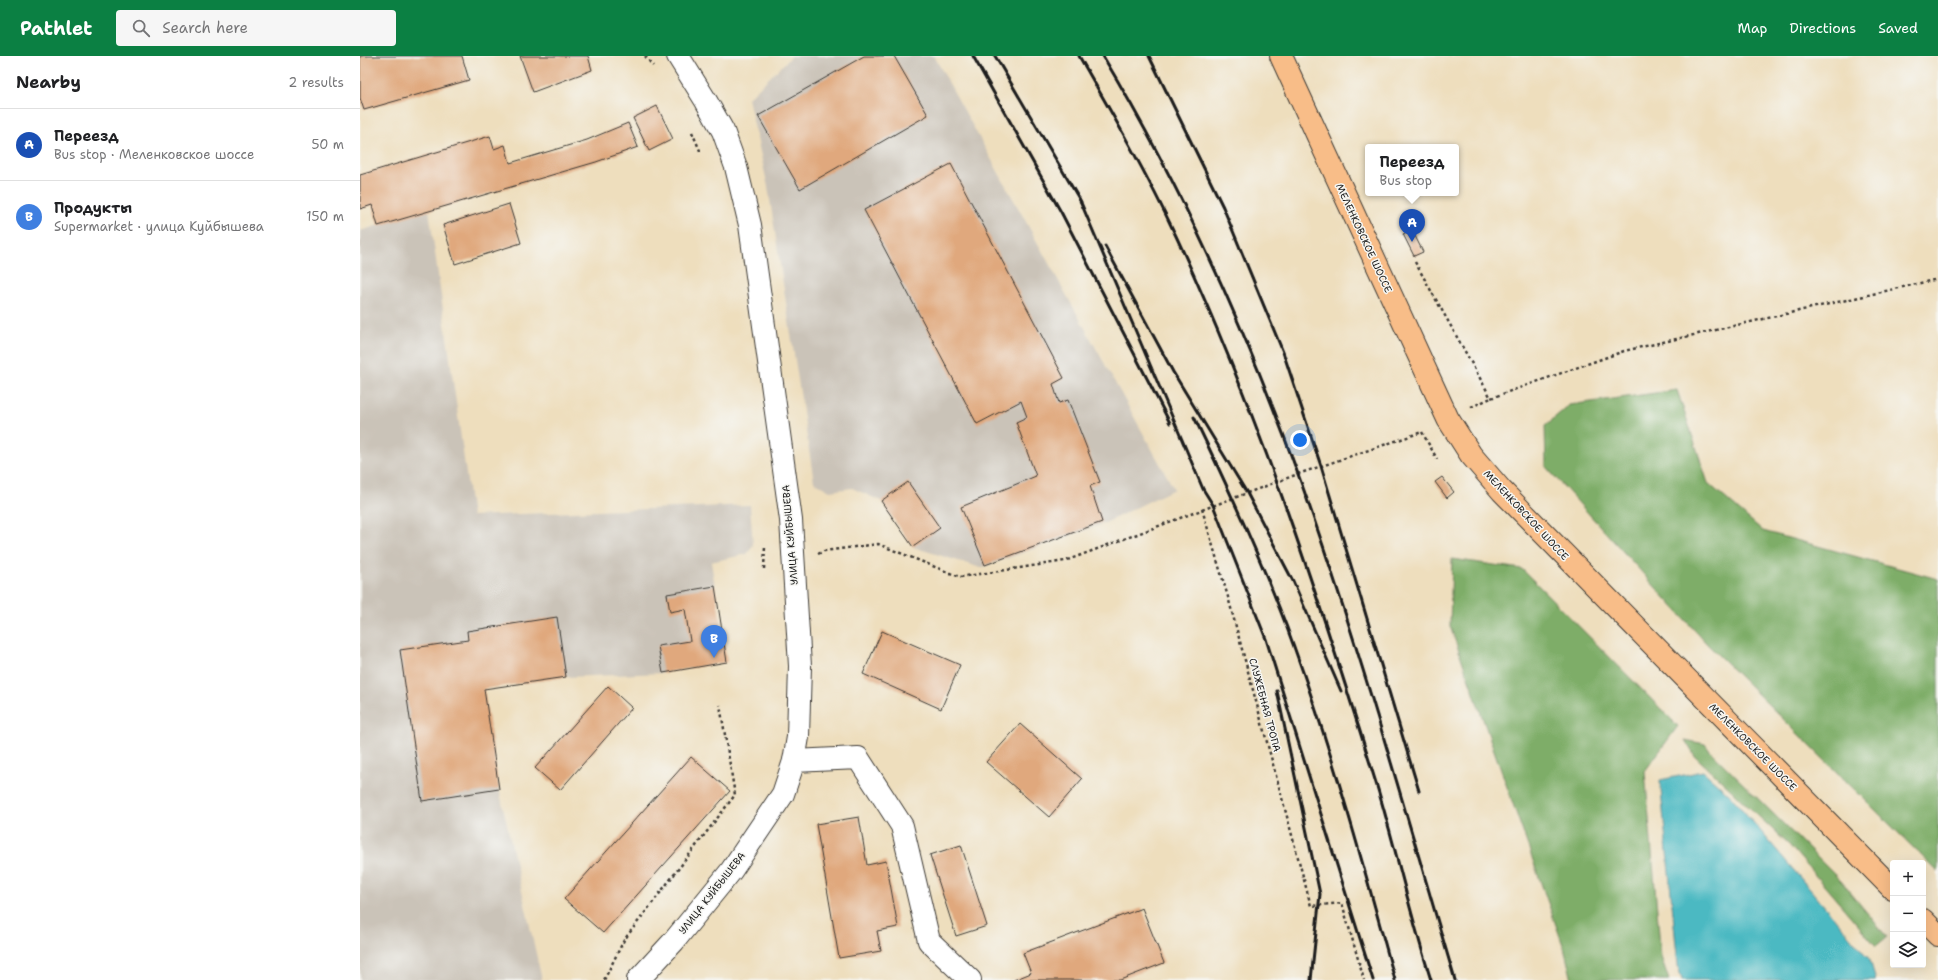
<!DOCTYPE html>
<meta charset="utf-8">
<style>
:root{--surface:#fff;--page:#f6f6f6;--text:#202124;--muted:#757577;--line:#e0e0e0;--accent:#0b8043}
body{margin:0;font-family:"Shantell Sans",sans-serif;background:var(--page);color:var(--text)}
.controls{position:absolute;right:12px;bottom:12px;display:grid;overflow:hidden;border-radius:4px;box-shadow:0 4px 16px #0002}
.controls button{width:36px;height:36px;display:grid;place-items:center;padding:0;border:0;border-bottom:1px solid var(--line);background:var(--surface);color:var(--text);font:20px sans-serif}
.you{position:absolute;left:940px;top:384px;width:14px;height:14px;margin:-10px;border:3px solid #fff;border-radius:50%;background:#1a73e8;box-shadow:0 0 0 6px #1a73e833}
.badge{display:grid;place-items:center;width:26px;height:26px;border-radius:50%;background:var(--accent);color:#fff;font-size:13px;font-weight:700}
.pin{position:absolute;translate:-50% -33px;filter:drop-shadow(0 1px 2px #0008)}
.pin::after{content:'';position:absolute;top:21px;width:14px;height:12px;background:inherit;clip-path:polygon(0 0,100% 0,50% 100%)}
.popup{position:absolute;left:1005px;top:88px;width:94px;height:52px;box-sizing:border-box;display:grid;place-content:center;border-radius:4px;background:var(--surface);filter:drop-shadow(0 1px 3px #0005);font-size:13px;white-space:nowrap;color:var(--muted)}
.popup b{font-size:15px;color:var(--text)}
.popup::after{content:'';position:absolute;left:50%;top:100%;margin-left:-8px;border:8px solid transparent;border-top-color:var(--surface)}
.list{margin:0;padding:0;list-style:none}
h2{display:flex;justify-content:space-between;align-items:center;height:52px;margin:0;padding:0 16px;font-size:17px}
h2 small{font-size:13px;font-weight:400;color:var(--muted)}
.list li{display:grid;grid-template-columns:26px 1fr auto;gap:12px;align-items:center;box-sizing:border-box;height:72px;padding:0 16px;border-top:1px solid var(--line)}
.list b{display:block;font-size:15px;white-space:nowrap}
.list p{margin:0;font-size:13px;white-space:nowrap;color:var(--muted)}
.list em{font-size:13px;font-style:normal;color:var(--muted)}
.icon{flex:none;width:22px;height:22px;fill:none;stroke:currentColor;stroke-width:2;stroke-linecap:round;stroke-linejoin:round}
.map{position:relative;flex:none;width:1578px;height:924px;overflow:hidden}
header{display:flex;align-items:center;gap:24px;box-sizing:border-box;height:56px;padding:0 20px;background:var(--accent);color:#fff}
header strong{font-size:19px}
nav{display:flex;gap:22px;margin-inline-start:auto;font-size:14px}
.search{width:280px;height:36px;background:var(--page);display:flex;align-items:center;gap:10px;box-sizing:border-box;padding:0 14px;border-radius:4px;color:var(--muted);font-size:15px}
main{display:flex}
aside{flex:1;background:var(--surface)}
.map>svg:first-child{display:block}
.industrial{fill:#cac3b8}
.forest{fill:#7ead67;stroke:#4d6442}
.water{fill:#4bb9c2;stroke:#346a6f}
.building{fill:#e0a87d}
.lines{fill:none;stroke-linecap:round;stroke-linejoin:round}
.minor-casing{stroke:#3c3934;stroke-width:24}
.major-casing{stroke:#3c3934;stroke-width:24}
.path{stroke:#3c3934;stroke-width:2.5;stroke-dasharray:3 3;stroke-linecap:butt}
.minor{stroke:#fff;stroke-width:22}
.major{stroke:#f8bd88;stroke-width:22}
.rail{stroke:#1c1c1c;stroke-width:3}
.labels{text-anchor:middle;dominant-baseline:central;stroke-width:3;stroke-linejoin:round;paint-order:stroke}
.street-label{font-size:10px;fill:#1c1c1c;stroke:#f6f6f2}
</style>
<header>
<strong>Pathlet</strong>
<div class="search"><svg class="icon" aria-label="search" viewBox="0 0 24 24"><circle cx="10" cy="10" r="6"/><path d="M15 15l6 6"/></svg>Search here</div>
<nav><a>Map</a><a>Directions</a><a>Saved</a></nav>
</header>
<main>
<aside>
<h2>Nearby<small>2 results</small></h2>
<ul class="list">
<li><span class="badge" style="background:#1a4fb4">A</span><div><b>Переезд</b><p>Bus stop · Меленковское шоссе</p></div><em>50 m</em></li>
<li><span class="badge" style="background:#3f7fe0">B</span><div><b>Продукты</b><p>Supermarket · улица Куйбышева</p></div><em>150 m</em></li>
</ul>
</aside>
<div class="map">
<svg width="1578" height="924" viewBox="0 0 1578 924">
<rect width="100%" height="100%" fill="#f6f6f2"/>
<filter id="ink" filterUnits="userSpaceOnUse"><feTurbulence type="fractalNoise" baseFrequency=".025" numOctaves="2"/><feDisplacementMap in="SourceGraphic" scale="8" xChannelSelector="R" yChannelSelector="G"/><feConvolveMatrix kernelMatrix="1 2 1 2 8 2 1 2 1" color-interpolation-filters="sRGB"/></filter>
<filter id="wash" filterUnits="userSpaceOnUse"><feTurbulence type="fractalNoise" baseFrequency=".012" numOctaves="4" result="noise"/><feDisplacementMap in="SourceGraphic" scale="16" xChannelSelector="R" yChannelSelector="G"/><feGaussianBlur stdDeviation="0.9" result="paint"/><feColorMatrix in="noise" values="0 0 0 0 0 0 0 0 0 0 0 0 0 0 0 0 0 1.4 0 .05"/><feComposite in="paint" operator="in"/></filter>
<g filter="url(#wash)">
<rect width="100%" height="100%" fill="#eedebd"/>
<!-- industrial -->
<g class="industrial">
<path d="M 432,0 L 574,0 L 814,433 L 745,467 L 621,512 L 553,491 L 521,445 L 492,432 L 470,435 L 454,426 L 408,131 L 388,42 Z"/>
<path d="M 69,154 L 112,460 L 390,449 L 393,489 L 387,498 L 351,506 L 367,606 L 303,617 L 206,621 L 124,633 L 139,733 L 182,924 L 0,924 L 0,175 Z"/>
</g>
<!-- forest -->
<g class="forest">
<path d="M 1317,334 L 1348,427 L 1403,475 L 1578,523 L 1578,816 L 1349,590 L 1186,411 L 1185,370 L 1209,349 Z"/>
<path d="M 1092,503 L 1162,513 L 1318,670 L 1285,715 L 1301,901 L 1309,924 L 1212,924 L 1204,892 L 1090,570 Z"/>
<path d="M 1325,684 L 1345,688 L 1350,695 L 1481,825 L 1527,881 L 1516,890 L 1430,790 L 1334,699 Z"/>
</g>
<!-- water -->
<path class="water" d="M 1343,715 L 1370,739 L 1510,904 L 1516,924 L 1322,924 L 1318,910 L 1300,724 Z"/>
<g id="blocks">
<!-- building -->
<g class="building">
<path d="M 0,0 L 102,0 L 109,24 L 4,54 L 0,42 Z"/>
<path d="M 160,0 L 228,0 L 232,14 L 173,36 Z"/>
<path d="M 504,0 L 534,0 L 568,59 L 440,133 L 398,60 Z"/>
<path d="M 297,50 L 313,83 L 289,95 L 273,62 Z"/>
<path d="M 268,67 L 278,91 L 236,106 L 18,170 L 12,149 L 0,153 L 0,119 L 130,80 L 134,93 L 145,89 L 150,107 L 227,84 Z"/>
<path d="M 591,108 L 704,322 L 693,328 L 699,347 L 708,344 L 740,426 L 730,430 L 742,466 L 625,509 L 601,451 L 676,420 L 656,366 L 667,361 L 661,345 L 617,368 L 504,154 Z"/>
<path d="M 149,148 L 161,187 L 95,208 L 83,169 Z"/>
<path d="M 1052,174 L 1063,196 L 1054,200 L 1043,178 Z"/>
<path d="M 1082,421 L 1094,436 L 1087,442 L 1075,426 Z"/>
<path d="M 548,426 L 580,472 L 553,491 L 521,445 Z"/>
<path d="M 355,530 L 367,606 L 303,617 L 298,590 L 330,585 L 325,553 L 310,556 L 307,538 Z"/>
<path d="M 197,561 L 206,621 L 124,633 L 139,733 L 62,745 L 40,594 L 108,584 L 107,575 Z"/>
<path d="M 522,575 L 600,609 L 581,653 L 503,618 Z"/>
<path d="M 248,630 L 272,652 L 200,734 L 175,712 Z"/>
<path d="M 660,668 L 722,723 L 689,761 L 626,706 Z"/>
<path d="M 331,701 L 370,735 L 243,877 L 204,843 Z"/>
<path d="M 499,761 L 507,809 L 526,805 L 538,871 L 517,875 L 521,895 L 479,902 L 456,768 Z"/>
<path d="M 601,789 L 627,870 L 596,880 L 570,799 Z"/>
<path d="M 782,852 L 804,907 L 760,924 L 654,924 L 671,917 L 663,897 Z"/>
</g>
</g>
</g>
<g filter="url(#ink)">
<use href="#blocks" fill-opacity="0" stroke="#3c3934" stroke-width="1"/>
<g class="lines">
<!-- minor casing -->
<g class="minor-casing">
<g id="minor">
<path d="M 434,705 L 498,702 L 542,770 L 569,885 L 610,924"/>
<path d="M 278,924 L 314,885 L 371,815 L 423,738 L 434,705 L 438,681 L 440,610 L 431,464 L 390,169 L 376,111 L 363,75 L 346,45 L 318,0"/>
</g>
</g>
<!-- major casing -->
<g class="major-casing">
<g id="major">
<path d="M 921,0 L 1088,363 L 1111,399 L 1142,435 L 1533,833"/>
<path d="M 1563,864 L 1578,879"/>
</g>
</g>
<!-- path -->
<g class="path">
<path d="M 285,0 L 293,10"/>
<path d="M 332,76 L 341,97"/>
<path d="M 1055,206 L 1131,342 L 1264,295 L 1578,223"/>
<path d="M 1111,351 L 1131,342"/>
<path d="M 1062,376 L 1077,403"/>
<path d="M 842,453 L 868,541 L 951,850 L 982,847 L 1004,924"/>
<path d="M 458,498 L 464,495 L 518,488 L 600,521 L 705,505 L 938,418 L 1062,376"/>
<path d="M 404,513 L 405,490"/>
<path d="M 244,924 L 264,884 L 375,739 L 360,649"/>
</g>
<!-- minor -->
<use href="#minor" class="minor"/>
<!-- major -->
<use href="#major" class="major"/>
<!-- rail -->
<g class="rail">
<path d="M 613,0 L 701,156 L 810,367"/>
<path d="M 635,0 L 721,146"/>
<path d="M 719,0 C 753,59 787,118 816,180 C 898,356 959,542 1016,727 C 1036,792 1050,859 1071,924"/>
<path d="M 743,0 C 824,135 889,281 942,429 C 1000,592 1046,759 1095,924"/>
<path d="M 789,0 L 863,151 L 923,296 L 961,410 L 1059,735"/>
<path d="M 719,142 L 843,433 L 853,449 L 906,583 L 1013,924"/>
<path d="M 745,190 L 813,316 L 887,437 L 933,525 L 981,635"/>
<path d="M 834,361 C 870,435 905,511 933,588 C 973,698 1004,811 1035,924"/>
<path d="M 917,635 L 960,838 L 951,924"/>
</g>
</g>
</g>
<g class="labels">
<!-- street labels -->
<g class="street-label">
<text transform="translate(1004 182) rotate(65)">МЕЛЕНКОВСКОЕ ШОССЕ</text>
<text transform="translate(1166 459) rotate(47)">МЕЛЕНКОВСКОЕ ШОССЕ</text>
<text transform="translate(430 479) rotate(-95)">УЛИЦА КУЙБЫШЕВА</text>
<text transform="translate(905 649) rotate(75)">СЛУЖЕБНАЯ ТРОПА</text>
<text transform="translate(1393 691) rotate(45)">МЕЛЕНКОВСКОЕ ШОССЕ</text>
<text transform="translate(352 837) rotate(-52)">УЛИЦА КУЙБЫШЕВА</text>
</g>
</g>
</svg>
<div class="controls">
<button>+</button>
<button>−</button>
<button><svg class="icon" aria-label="layers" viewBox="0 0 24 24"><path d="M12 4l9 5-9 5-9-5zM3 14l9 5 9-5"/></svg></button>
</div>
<div class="you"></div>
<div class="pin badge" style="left:1052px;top:186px;background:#1a4fb4">A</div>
<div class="popup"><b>Переезд</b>Bus stop</div>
<div class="pin badge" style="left:354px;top:602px;background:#3f7fe0">B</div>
</div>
</main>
